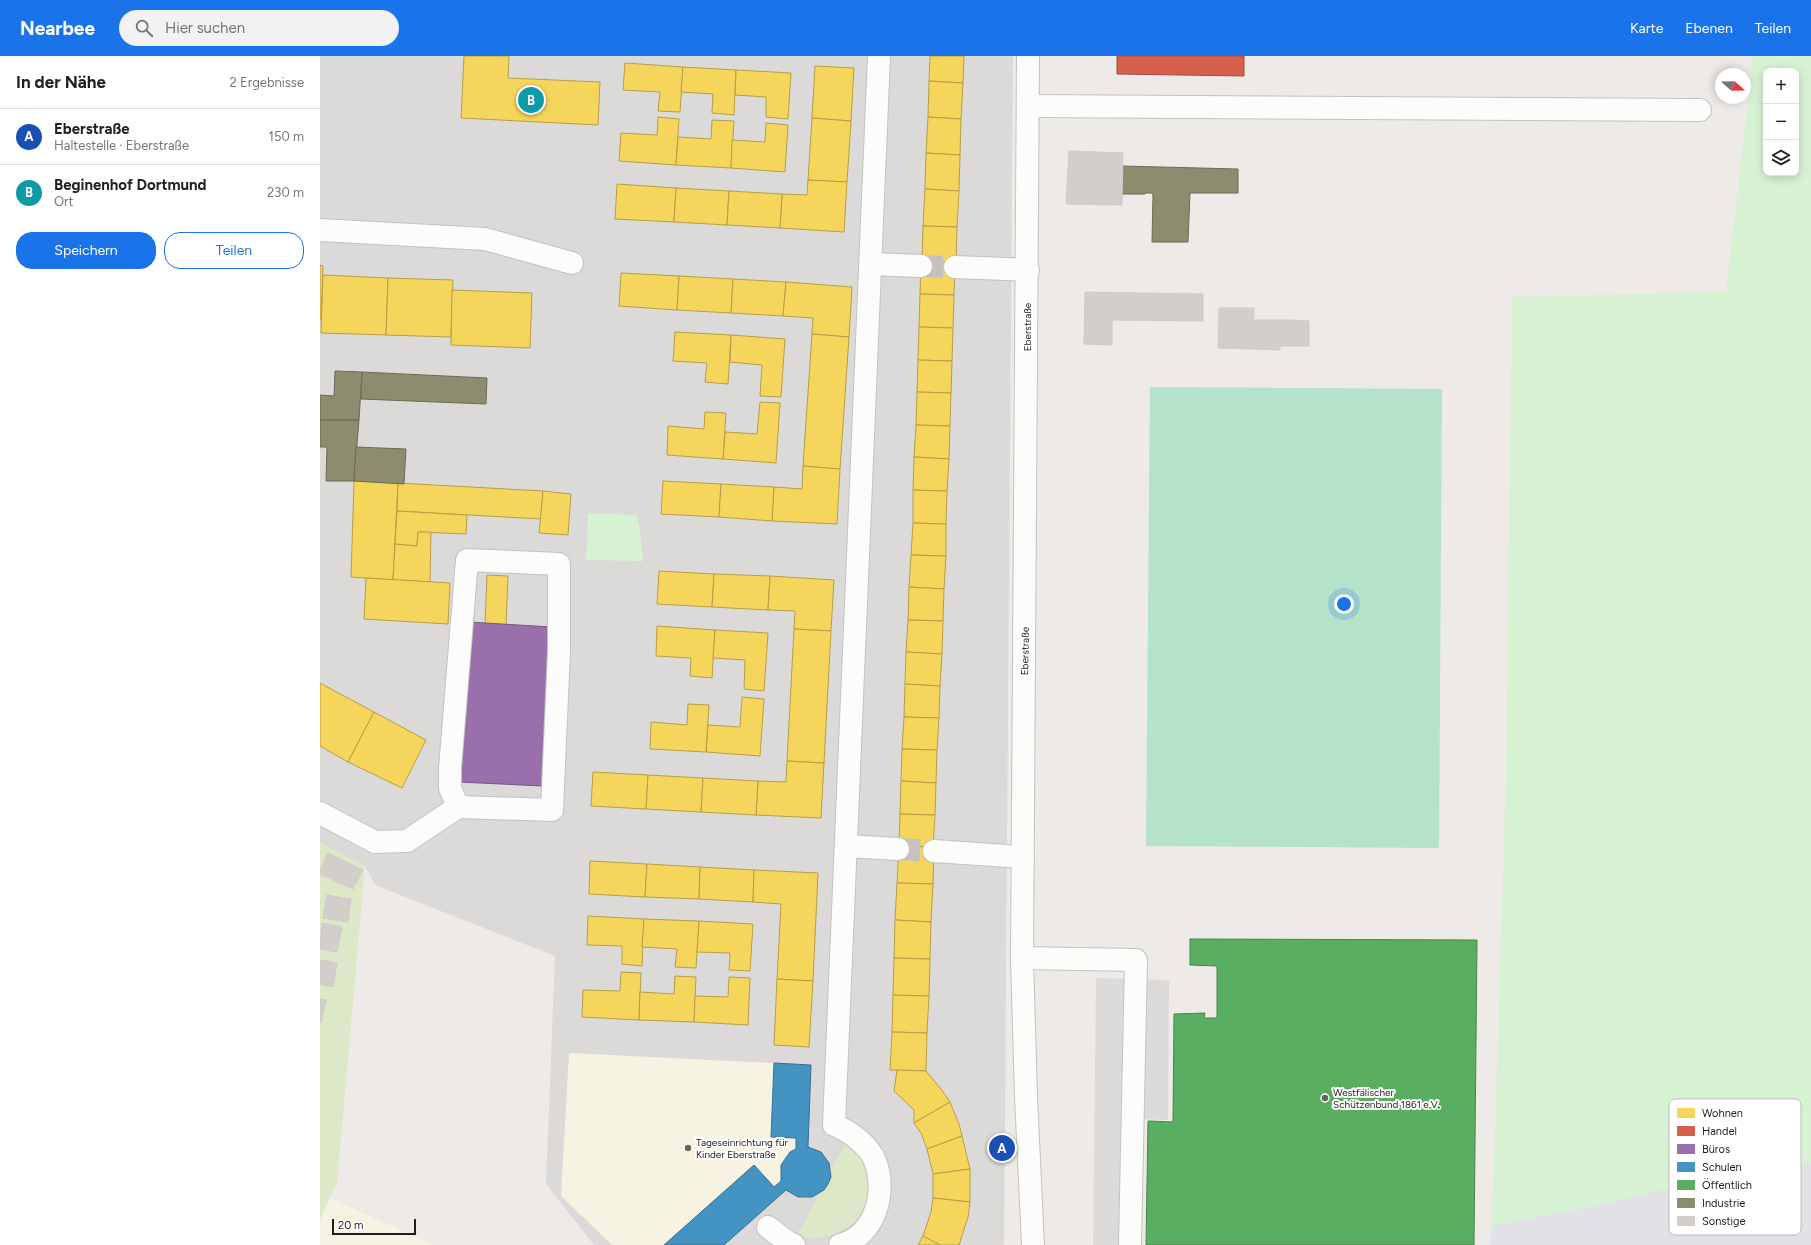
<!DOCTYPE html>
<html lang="de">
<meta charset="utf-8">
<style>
:root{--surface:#fff;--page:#f2f2f2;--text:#202124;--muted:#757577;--line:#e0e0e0;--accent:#1a73e8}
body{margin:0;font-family:Figtree,sans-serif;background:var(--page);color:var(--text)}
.controls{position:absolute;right:12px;top:12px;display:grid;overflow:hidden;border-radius:8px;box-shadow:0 2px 10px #0003}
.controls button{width:36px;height:36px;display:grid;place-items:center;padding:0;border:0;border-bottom:1px solid var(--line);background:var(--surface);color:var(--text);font:20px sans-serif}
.compass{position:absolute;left:1395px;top:12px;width:36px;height:36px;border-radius:50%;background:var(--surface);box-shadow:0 2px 10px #0003;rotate:110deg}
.scale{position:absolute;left:12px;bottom:10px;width:84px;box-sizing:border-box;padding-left:4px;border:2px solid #1e1e1e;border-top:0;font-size:11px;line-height:14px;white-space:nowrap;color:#1e1e1e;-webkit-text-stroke:3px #fff;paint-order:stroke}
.you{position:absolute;left:1024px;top:548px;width:14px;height:14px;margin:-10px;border:3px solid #fff;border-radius:50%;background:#1a73e8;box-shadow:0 0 0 6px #1a73e833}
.badge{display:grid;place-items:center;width:26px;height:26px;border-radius:50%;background:var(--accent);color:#fff;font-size:13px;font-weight:700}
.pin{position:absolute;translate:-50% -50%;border:2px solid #fff;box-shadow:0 1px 4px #0006}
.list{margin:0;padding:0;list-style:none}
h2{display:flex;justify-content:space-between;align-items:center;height:52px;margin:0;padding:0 16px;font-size:17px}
h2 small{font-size:13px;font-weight:400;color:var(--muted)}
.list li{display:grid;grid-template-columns:26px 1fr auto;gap:12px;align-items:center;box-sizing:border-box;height:56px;padding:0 16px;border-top:1px solid var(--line)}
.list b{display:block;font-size:15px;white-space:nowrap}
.list p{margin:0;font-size:13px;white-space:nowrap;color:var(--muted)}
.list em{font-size:13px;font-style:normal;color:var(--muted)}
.actions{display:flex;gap:8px;padding:12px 16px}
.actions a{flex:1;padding:9px 0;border:1px solid var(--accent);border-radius:16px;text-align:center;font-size:14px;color:var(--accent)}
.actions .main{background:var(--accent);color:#fff}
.icon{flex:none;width:22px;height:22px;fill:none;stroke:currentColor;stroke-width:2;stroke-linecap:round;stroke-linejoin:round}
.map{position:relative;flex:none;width:1491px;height:1189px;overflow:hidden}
header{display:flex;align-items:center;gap:24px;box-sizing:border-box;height:56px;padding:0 20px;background:var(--accent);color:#fff}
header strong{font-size:19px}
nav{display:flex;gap:22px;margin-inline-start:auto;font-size:14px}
.search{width:280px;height:36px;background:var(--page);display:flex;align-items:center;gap:10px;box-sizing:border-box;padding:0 14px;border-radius:22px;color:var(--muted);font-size:15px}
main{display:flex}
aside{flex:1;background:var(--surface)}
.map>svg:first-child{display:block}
.residential{fill:#dcdad8}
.education{fill:#f6f3e2}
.grass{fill:#dce8c7}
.park{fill:#d6f2d3;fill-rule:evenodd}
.pitch{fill:#b4e2ca}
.parking{fill:#dddbda}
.plaza{fill:#e2e1e6}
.homes{fill:#f6d55c;stroke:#b59e49}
.shops{fill:#d6604d;stroke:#9f4c3f}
.offices{fill:#9970ab;stroke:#745781}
.schools{fill:#4393c3;stroke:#387092}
.public{fill:#5aae61;stroke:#48834d}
.industry{fill:#8c8c6e;stroke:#6b6b56}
.building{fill:#d1cecc;stroke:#d0cbc8}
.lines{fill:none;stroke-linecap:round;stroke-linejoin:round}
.minor-tunnel{stroke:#c4c1bf;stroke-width:22;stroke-dasharray:22 11;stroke-linecap:butt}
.minor-casing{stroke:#c4c2c1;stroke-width:24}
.minor{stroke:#fcfcfb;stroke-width:22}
.poi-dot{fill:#666564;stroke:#fff;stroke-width:1.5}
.labels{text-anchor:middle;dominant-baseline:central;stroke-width:4;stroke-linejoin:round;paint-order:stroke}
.street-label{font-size:10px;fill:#1e1e1e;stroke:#fff}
.poi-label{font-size:10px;fill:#1e1e1e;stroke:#fff;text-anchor:start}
.key{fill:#fff;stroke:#bcbcbc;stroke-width:1}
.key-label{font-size:11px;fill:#1e1e1e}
</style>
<header>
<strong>Nearbee</strong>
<div class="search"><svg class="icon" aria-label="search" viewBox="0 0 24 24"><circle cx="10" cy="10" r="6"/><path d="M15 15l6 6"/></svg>Hier suchen</div>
<nav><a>Karte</a><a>Ebenen</a><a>Teilen</a></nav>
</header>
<main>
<aside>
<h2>In der Nähe<small>2 Ergebnisse</small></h2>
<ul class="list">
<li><span class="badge" style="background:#1a4fb4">A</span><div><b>Eberstraße</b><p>Haltestelle · Eberstraße</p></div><em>150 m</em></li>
<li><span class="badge" style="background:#0f9aa8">B</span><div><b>Beginenhof Dortmund</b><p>Ort</p></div><em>230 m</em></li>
</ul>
<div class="actions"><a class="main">Speichern</a><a>Teilen</a></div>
</aside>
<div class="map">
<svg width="1491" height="1189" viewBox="0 0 1491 1189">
<rect width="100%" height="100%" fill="#edeae7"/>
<!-- residential -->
<path class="residential" d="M 0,0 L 693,0 L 684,1189 L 274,1189 L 226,1128 L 235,900 L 55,829 L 45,810 L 0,787 Z"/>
<!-- education -->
<g class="education">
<path d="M 249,997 L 491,1009 L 488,1091 L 501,1096 L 509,1107 L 511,1121 L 508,1128 L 504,1134 L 492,1141 L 478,1141 L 466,1134 L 404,1189 L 292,1189 L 241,1140 Z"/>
<path d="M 10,1142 L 113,1189 L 0,1189 L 0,1163 Z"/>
</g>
<!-- grass -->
<g class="grass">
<path d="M 0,787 L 45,810 L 17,1127 L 0,1163 Z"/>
<path d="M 527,1085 C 533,1092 544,1101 546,1109 C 561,1154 523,1189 477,1181 L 499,1138 L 508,1128 L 511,1114 Z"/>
</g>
<!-- park -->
<g class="park">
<path d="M 1433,0 L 1491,0 L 1491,1108 L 1415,1116 L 1293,1146 L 1172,1170 L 1186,724 L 1192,241 L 1406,236 ZM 1446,15 L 1476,15 L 1476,117 L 1446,117 Z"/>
<path d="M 268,457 L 316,459 L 320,473 L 323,505 L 266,504 Z"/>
</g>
<!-- pitch -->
<path class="pitch" d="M 830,331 L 1122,333 L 1119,792 L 826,790 Z"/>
<!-- parking -->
<g class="parking">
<path d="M 125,79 L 282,89 L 278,163 L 243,161 L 219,165 L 120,159 Z"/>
<path d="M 776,922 L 849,924 L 848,1064 L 813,1063 L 810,1189 L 773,1189 Z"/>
</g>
<!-- plaza -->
<path class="plaza" d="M 1491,1108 L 1491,1189 L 1170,1189 L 1172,1170 L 1293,1146 L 1415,1116 Z"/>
<!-- homes -->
<g class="homes">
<path d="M 144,0 L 189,0 L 188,22 L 280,26 L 278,69 L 141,62 Z"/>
<path d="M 610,0 L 644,0 L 643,27 L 609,25 Z"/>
<path d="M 305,7 L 363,11 L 360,56 L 338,55 L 340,36 L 303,34 Z"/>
<path d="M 495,10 L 534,12 L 531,65 L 492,62 Z"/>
<path d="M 363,11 L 416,14 L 414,59 L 392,57 L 393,38 L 361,36 Z"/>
<path d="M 416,14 L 471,17 L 468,63 L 446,61 L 446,41 L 415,39 Z"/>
<path d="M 609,25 L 643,27 L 641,63 L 608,61 Z"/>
<path d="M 338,61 L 359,63 L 356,109 L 299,105 L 301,77 L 337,79 Z"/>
<path d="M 608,61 L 641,63 L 640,99 L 606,97 Z"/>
<path d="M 492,62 L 531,65 L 527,126 L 488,124 Z"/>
<path d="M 392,64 L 414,65 L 411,112 L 356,109 L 358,81 L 391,83 Z"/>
<path d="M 446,67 L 468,69 L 465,116 L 411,112 L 412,84 L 445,86 Z"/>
<path d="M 606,97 L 640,99 L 639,135 L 605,133 Z"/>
<path d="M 488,124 L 527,126 L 524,176 L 460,172 L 462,138 L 487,139 Z"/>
<path d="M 297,128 L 356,132 L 354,166 L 295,163 Z"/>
<path d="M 356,132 L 409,135 L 407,169 L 354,166 Z"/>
<path d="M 605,133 L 639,135 L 637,171 L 603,170 Z"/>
<path d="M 409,135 L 462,138 L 460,172 L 407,169 Z"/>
<path d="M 603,170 L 637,171 L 636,207 L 602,206 Z"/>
<path d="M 601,206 L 635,207 L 634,239 L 600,238 Z"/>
<path d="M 0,209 L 3,210 L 1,264 L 0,264 Z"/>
<path d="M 301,217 L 359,220 L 357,254 L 299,250 Z"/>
<path d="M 3,219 L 68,222 L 66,279 L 1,277 Z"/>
<path d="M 359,220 L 413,223 L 411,257 L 357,254 Z"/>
<path d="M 68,222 L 133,224 L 131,281 L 66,279 Z"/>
<path d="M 413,223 L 466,226 L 463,260 L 411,257 Z"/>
<path d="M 466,226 L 532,231 L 529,281 L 492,278 L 493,262 L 463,260 Z"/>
<path d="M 132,234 L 212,237 L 210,292 L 131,289 Z"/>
<path d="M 600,238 L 634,239 L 633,272 L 599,271 Z"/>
<path d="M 599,271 L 633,272 L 632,305 L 598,304 Z"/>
<path d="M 355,276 L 411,279 L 408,328 L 385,326 L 387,307 L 353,305 Z"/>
<path d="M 492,278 L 529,281 L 520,413 L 483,410 Z"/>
<path d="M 411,279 L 465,283 L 461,341 L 440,340 L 442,309 L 410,306 Z"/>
<path d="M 598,304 L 632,305 L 631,337 L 597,336 Z"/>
<path d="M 597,336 L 631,337 L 630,370 L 596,369 Z"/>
<path d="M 440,346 L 460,347 L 456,407 L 403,403 L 405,376 L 437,378 Z"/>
<path d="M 385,356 L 406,357 L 403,403 L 347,399 L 348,370 L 384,373 Z"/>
<path d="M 596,369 L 630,370 L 629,403 L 594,401 Z"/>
<path d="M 594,401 L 629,403 L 627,435 L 593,434 Z"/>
<path d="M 483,410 L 520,413 L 517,468 L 452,465 L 454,431 L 482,433 Z"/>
<path d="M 34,425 L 78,427 L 73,524 L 31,521 Z"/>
<path d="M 343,425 L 401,428 L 399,461 L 341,458 Z"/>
<path d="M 78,427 L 223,435 L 221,463 L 77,455 Z"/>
<path d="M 401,428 L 454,431 L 452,465 L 399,461 Z"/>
<path d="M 593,434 L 627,435 L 626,468 L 593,467 Z"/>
<path d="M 223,435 L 251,438 L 248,479 L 219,477 Z"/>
<path d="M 77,455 L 147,459 L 146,478 L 98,476 L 97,490 L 75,488 Z"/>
<path d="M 593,467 L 626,468 L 626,500 L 591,499 Z"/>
<path d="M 98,476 L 111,476 L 110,526 L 73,524 L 75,488 L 97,490 Z"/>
<path d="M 591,499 L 626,500 L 624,533 L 589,531 Z"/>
<path d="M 339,515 L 394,518 L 392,551 L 337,548 Z"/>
<path d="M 394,518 L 450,520 L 448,554 L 392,551 Z"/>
<path d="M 167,519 L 188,520 L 186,569 L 165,568 Z"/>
<path d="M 450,520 L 514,524 L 511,575 L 474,573 L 475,555 L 448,554 Z"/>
<path d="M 46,522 L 130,527 L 128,568 L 44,563 Z"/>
<path d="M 589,531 L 624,533 L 623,565 L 588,564 Z"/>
<path d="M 588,564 L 623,565 L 622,598 L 586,596 Z"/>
<path d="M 337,570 L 395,574 L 392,622 L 370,620 L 371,602 L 336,600 Z"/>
<path d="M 474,573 L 511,575 L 504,707 L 467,705 Z"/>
<path d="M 395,574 L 448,577 L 444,635 L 424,633 L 425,604 L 393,602 Z"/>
<path d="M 586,596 L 622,598 L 620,630 L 585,628 Z"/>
<path d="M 0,627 L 54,656 L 28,706 L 0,690 Z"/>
<path d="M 585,628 L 620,630 L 619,662 L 584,661 Z"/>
<path d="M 422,641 L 444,643 L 440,700 L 386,696 L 388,669 L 420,671 Z"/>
<path d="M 368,648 L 389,649 L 386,696 L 330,693 L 331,666 L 367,669 Z"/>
<path d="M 54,656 L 106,684 L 82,732 L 28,706 Z"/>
<path d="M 584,661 L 619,662 L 617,694 L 582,693 Z"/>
<path d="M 582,693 L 617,694 L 616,727 L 581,725 Z"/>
<path d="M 467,705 L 504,707 L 501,762 L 436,759 L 438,725 L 466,726 Z"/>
<path d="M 273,716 L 328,719 L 326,753 L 271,750 Z"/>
<path d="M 328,719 L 383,722 L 381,756 L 326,753 Z"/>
<path d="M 383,722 L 438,725 L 436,759 L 381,756 Z"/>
<path d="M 581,725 L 616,727 L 615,759 L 580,758 Z"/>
<path d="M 580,758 L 615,759 L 613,791 L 579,790 Z"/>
<path d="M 579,790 L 614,791 L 613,828 L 577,827 Z"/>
<path d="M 270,805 L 327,808 L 325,841 L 269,838 Z"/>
<path d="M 327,808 L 380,811 L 379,843 L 325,841 Z"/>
<path d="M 380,811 L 434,814 L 433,846 L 379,843 Z"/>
<path d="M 434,814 L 498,817 L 493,925 L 457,923 L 461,848 L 433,846 Z"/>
<path d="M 577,827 L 613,828 L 611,866 L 575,864 Z"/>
<path d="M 268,860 L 324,863 L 322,910 L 302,908 L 302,890 L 267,889 Z"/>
<path d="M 324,863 L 379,865 L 376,912 L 355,911 L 357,893 L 322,891 Z"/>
<path d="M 575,864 L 611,866 L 610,903 L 574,902 Z"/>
<path d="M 379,865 L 433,868 L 430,915 L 409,914 L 410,897 L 377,896 Z"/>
<path d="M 574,902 L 610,903 L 609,940 L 573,939 Z"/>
<path d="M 301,916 L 321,917 L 319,964 L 262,961 L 263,934 L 300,935 Z"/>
<path d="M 355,920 L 376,921 L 374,966 L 319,964 L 320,936 L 354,938 Z"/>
<path d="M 409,921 L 430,922 L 428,969 L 374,966 L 375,940 L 408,941 Z"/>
<path d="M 457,923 L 493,925 L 489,991 L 454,989 Z"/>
<path d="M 573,939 L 609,940 L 607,977 L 572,976 Z"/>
<path d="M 572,976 L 607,977 L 606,1015 L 570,1014 Z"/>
<path d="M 577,1014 L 606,1015 L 621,1033 L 630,1046 L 594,1067 L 594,1054 L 574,1035 Z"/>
<path d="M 630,1046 L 639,1068 L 642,1080 L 607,1093 L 601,1077 L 594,1067 Z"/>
<path d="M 642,1080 L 650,1113 L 613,1118 L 607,1093 Z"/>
<path d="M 650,1113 L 650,1146 L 613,1142 L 613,1118 Z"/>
<path d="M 613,1142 L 650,1146 L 648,1161 L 639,1189 L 620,1189 L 603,1180 L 611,1156 Z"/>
<path d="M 603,1180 L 620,1189 L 598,1189 Z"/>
</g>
<!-- shops -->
<path class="shops" d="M 797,0 L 924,0 L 924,20 L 797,18 Z"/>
<!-- offices -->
<path class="offices" d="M 148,566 L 232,571 L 223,730 L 139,726 Z"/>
<!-- schools -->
<path class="schools" d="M 454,1007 L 491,1009 L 488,1091 L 501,1096 L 509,1107 L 511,1121 L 508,1128 L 504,1134 L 492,1141 L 478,1141 L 466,1134 L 404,1189 L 344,1189 L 434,1109 L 454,1131 L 461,1125 L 461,1109 L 470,1096 L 476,1093 L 476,1082 L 451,1081 Z"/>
<!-- public -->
<path class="public" d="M 870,883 L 1157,884 L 1154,1189 L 826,1189 L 828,1065 L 853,1066 L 854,958 L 885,957 L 884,962 L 897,962 L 897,910 L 870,909 Z"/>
<!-- industry -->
<g class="industry">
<path d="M 802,110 L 918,113 L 918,137 L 870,137 L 868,186 L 832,186 L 833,139 L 832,137 L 825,137 L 825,138 L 802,138 Z"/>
<path d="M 15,315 L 42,316 L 39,364 L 0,364 L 0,339 L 14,340 Z"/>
<path d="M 42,316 L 167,322 L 166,348 L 41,343 Z"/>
<path d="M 0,364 L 39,364 L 34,425 L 6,425 L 7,391 L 0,391 Z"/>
<path d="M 36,391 L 86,393 L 84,428 L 34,425 Z"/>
</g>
<!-- building -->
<g class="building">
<path d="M 749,95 L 803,97 L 802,149 L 746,148 Z"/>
<path d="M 765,236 L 883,238 L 883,265 L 792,264 L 792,289 L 764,288 Z"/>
<path d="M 899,252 L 934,252 L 933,293 L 898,292 Z"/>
<path d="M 934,264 L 960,264 L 960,294 L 933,293 Z"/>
<path d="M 960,264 L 971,264 L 970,290 L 960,290 Z"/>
<path d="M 971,264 L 989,265 L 989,290 L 970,290 Z"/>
<path d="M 8,797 L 43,814 L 33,833 L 0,818 L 0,814 Z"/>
<path d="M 7,839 L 31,843 L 28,866 L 3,862 Z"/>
<path d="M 2,867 L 22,871 L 17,896 L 0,893 Z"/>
<path d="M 0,904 L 17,907 L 13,931 L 0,928 Z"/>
<path d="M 0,943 L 6,944 L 1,966 L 0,966 Z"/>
</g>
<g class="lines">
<!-- minor-tunnel -->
<g class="minor-tunnel">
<path d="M 601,210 L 635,211"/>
<path d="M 578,793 L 614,795"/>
</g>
<!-- minor casing -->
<g class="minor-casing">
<g id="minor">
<path d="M 708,0 L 702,902 L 706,1041 L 713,1189"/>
<path d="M 708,50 L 1380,54"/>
<path d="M 0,174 L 165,183 L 252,207"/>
<path d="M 551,208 L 601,210"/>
<path d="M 635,211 L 708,214"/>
<path d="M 0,757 L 55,786 L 87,785 L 138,751 L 232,754 L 239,595 L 239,508 L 147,504 L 130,712 L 130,732 L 138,751"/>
<path d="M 526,790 L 578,793"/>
<path d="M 614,795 L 703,801"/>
<path d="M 702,902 L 816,904 L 810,1189"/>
<path d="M 448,1171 L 469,1187 L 474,1189"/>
<path d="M 520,1189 C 556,1180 567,1135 555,1105 C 550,1090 528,1074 514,1069 L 559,0"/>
</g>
</g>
<!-- minor -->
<use href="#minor" class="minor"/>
</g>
<!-- markers -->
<g class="poi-dot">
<circle cx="1005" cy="1042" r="4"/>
<circle cx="368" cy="1092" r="4"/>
</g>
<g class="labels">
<!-- street labels -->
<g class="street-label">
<text transform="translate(707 271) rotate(-90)">Eberstraße</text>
<text transform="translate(705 595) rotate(-89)">Eberstraße</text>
</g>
<!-- poi labels -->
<g class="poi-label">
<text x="1013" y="1036">Westfälischer<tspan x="1013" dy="12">Schützenbund 1861 e.V.</tspan></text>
<text x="376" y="1086">Tageseinrichtung für<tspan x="376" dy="12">Kinder Eberstraße</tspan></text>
</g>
</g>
<!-- legend -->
<rect x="1349" y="1043" width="132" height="136" rx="6" class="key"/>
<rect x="1357" y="1052" width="18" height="10" fill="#f6d55c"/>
<rect x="1357" y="1070" width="18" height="10" fill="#d6604d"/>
<rect x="1357" y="1088" width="18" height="10" fill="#9970ab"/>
<rect x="1357" y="1106" width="18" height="10" fill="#4393c3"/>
<rect x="1357" y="1124" width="18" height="10" fill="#5aae61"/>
<rect x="1357" y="1142" width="18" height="10" fill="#8c8c6e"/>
<rect x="1357" y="1160" width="18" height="10" fill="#d1cecc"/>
<g class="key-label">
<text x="1382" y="1061">Wohnen</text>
<text x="1382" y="1079">Handel</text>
<text x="1382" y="1097">Büros</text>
<text x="1382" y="1115">Schulen</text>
<text x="1382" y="1133">Öffentlich</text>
<text x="1382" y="1151">Industrie</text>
<text x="1382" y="1169">Sonstige</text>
</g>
</svg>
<div class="controls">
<button>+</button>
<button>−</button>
<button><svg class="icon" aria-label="layers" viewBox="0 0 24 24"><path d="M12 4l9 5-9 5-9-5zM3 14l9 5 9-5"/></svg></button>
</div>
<svg class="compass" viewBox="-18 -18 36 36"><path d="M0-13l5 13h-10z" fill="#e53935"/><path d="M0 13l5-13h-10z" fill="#757577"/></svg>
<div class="scale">20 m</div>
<div class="you"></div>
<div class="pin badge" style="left:682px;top:1092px;background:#1a4fb4">A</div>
<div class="pin badge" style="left:211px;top:44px;background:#0f9aa8">B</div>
</div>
</main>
